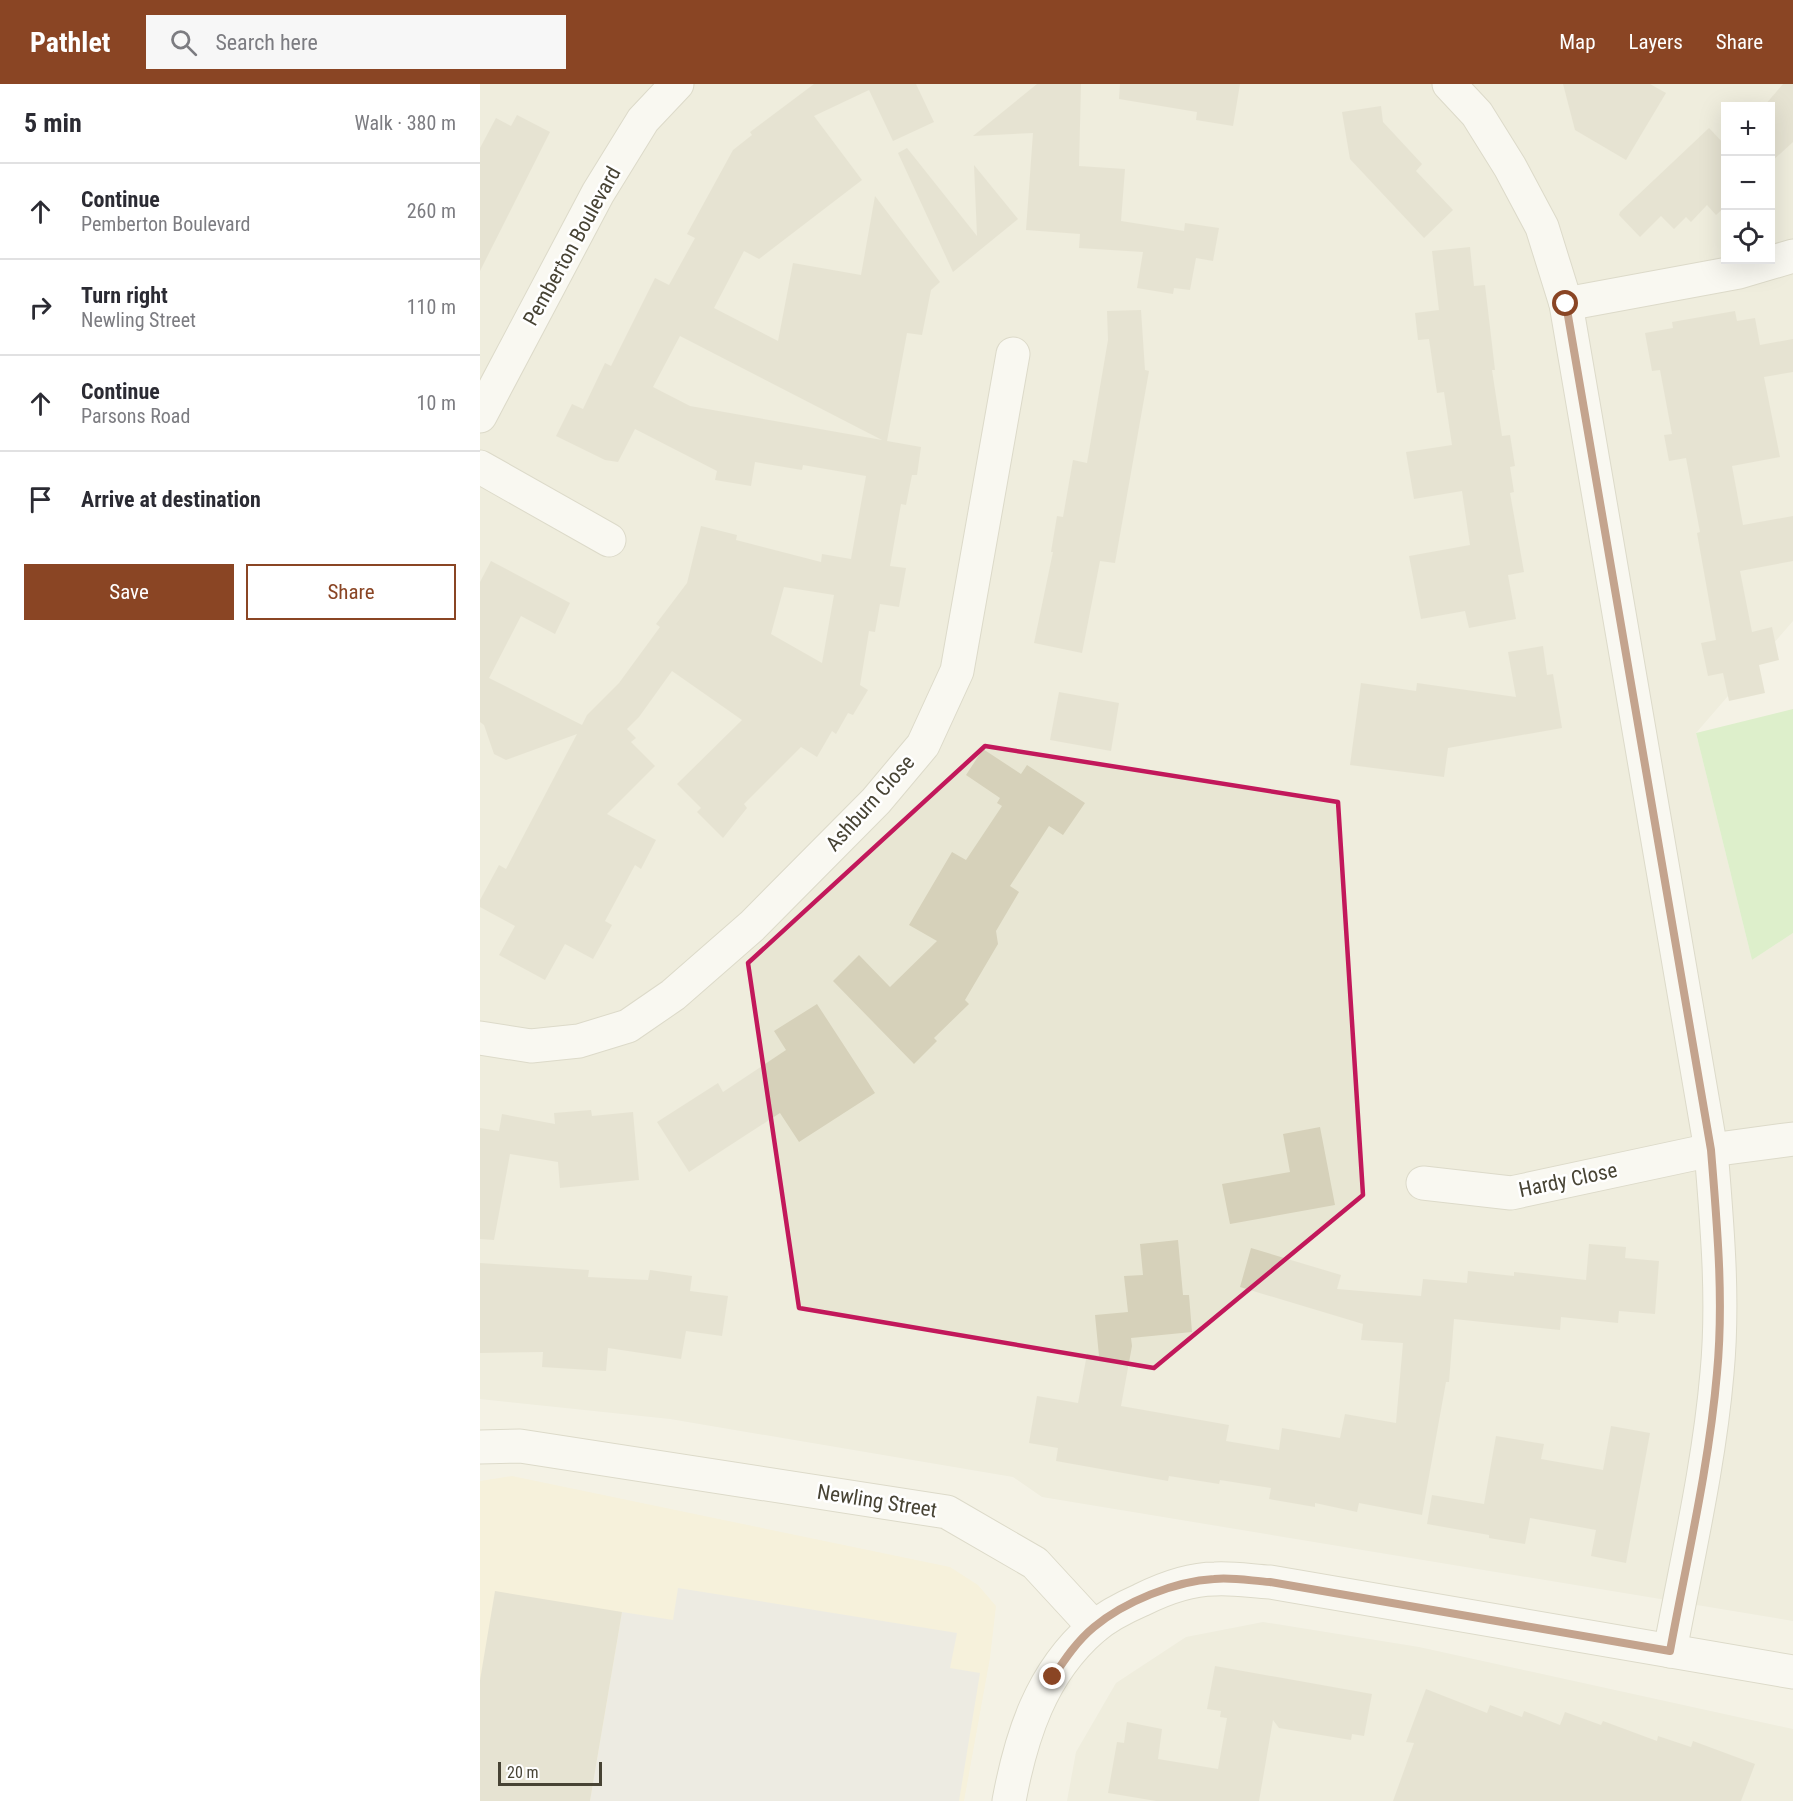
<!DOCTYPE html>
<meta charset="utf-8">
<style>
:root{--surface:#fff;--page:#f7f7f7;--text:#2b2b33;--muted:#7c7c81;--line:#e1e1e2;--accent:#8a4524}
body{margin:0;font-family:"Roboto Condensed",sans-serif;background:var(--page);color:var(--text)}
.controls{position:absolute;right:18px;top:18px;display:grid;overflow:hidden;border-radius:0px;box-shadow:0 6px 24px #0002}
.controls button{width:54px;height:54px;display:grid;place-items:center;padding:0;border:0;border-bottom:2px solid var(--line);background:var(--surface);color:var(--text);font:30px sans-serif}
.scale{position:absolute;left:18px;bottom:15px;width:104px;box-sizing:border-box;padding-left:6px;border:3px solid #474334;border-top:0;font-size:16px;line-height:21px;white-space:nowrap;color:#474334;-webkit-text-stroke:4px #fff;paint-order:stroke}
.stop{position:absolute;width:18px;height:18px;margin:-14px;border:4px solid #8a4524;border-radius:50%;background:#fff}
.stop.end{background:#8a4524;border-color:#fff;box-shadow:0 2px 6px #0008}
.list{margin:0;padding:0;list-style:none}
h2{display:flex;justify-content:space-between;align-items:center;height:78px;margin:0;padding:0 24px;font-size:26px}
h2 small{font-size:20px;font-weight:400;color:var(--muted)}
.list li{display:grid;grid-template-columns:39px 1fr auto;gap:18px;align-items:center;box-sizing:border-box;height:96px;padding:0 24px;border-top:2px solid var(--line)}
.list b{display:block;font-size:22px;white-space:nowrap}
.list p{margin:0;font-size:20px;white-space:nowrap;color:var(--muted)}
.list em{font-size:20px;font-style:normal;color:var(--muted)}
.actions{display:flex;gap:12px;padding:18px 24px}
.actions a{flex:1;padding:14px 0;border:2px solid var(--accent);border-radius:0px;text-align:center;font-size:21px;color:var(--accent)}
.actions .main{background:var(--accent);color:#fff}
.icon{flex:none;width:33px;height:33px;fill:none;stroke:currentColor;stroke-width:2;stroke-linecap:round;stroke-linejoin:round}
.map{position:relative;flex:none;width:1313px;height:1717px;overflow:hidden}
header{display:flex;align-items:center;gap:36px;box-sizing:border-box;height:84px;padding:0 30px;background:var(--accent);color:#fff}
header strong{font-size:28px}
nav{display:flex;gap:33px;margin-inline-start:auto;font-size:21px}
.search{width:420px;height:54px;background:var(--page);display:flex;align-items:center;gap:15px;box-sizing:border-box;padding:0 21px;border-radius:0px;color:var(--muted);font-size:22px}
main{display:flex}
aside{flex:1;background:var(--surface)}
.map>svg:first-child{display:block}
.residential{fill:#e8e6d3;fill-rule:evenodd}
.commercial{fill:#f8efcf}
.green{fill:#c1ebab}
.parking{fill:#e4e3de}
.building{fill:#d6d1ba;fill-rule:evenodd}
.lines{fill:none;stroke-linecap:round;stroke-linejoin:round}
.minor-casing{stroke:#c0bda7;stroke-width:35}
.minor{stroke:#fff;stroke-width:33}
.route{stroke:#8a4524;stroke-width:8}
.marked{fill:none;stroke:#c2185b;stroke-width:4.5;stroke-linejoin:round}
.labels{text-anchor:middle;dominant-baseline:central;stroke-width:5;stroke-linejoin:round;paint-order:stroke}
.street-label{font-size:21px;fill:#474334;stroke:#fff}
</style>
<header>
<strong>Pathlet</strong>
<div class="search"><svg class="icon" aria-label="search" viewBox="0 0 24 24"><circle cx="10" cy="10" r="6"/><path d="M15 15l6 6"/></svg>Search here</div>
<nav><a>Map</a><a>Layers</a><a>Share</a></nav>
</header>
<main>
<aside>
<h2>5 min<small>Walk · 380 m</small></h2>
<ul class="list">
<li><svg class="icon" aria-label="ahead" viewBox="0 0 24 24"><path d="M12 20V5M6 11l6-6 6 6"/></svg><div><b>Continue</b><p>Pemberton Boulevard</p></div><em>260 m</em></li>
<li><svg class="icon" aria-label="right" viewBox="0 0 24 24"><path d="M7 20v-9h11M14 6l5 5-5 5"/></svg><div><b>Turn right</b><p>Newling Street</p></div><em>110 m</em></li>
<li><svg class="icon" aria-label="ahead" viewBox="0 0 24 24"><path d="M12 20V5M6 11l6-6 6 6"/></svg><div><b>Continue</b><p>Parsons Road</p></div><em>10 m</em></li>
<li><svg class="icon" aria-label="arrive" viewBox="0 0 24 24"><path d="M6 21V4h12l-3 4 3 4H6"/></svg><div><b>Arrive at destination</b></div></li>
</ul>
<div class="actions"><a class="main">Save</a><a>Share</a></div>
</aside>
<div class="map">
<svg width="1313" height="1717" viewBox="0 0 1313 1717">
<rect width="100%" height="100%" fill="#f4f2e5"/>
<!-- residential -->
<g class="residential">
<path d="M 0,0 L 1313,0 L 1313,537 L 1216,649 L 1272,876 L 1313,849 L 1313,1537 L 562,1413 L 533,1393 L 190,1335 L 0,1315 ZM 1246,22 L 1290,22 L 1290,176 L 1246,176 Z"/>
<path d="M 783,1538 L 939,1563 L 1313,1645 L 1313,1717 L 587,1717 L 596,1668 L 636,1599 L 706,1553 Z"/>
</g>
<!-- commercial -->
<path class="commercial" d="M 32,1392 L 470,1483 L 498,1501 L 516,1522 L 510,1574 L 484,1717 L 0,1717 L 0,1397 Z"/>
<!-- green -->
<path class="green" d="M 1313,625 L 1313,849 L 1272,876 L 1216,649 Z"/>
<!-- parking -->
<path class="parking" d="M 198,1504 L 477,1549 L 470,1584 L 500,1589 L 479,1717 L 110,1717 L 142,1528 L 193,1536 Z"/>
<!-- building -->
<g class="building">
<path d="M 334,0 L 436,0 L 454,38 L 413,57 L 389,6 L 334,32 L 382,96 L 279,175 L 264,167 L 234,224 L 298,257 L 313,179 L 381,191 L 395,112 L 460,198 L 451,206 L 442,251 L 427,249 L 407,357 L 441,363 L 437,391 L 432,391 L 426,421 L 421,420 L 410,482 L 426,484 L 419,523 L 400,520 L 395,548 L 389,547 L 380,601 L 388,606 L 373,631 L 368,629 L 356,650 L 352,647 L 337,673 L 321,663 L 264,720 L 267,724 L 243,754 L 217,728 L 221,724 L 197,700 L 262,636 L 192,587 L 159,633 L 147,645 L 156,654 L 151,658 L 175,682 L 127,730 L 176,756 L 161,785 L 155,781 L 125,837 L 132,841 L 113,875 L 85,860 L 65,896 L 19,871 L 35,842 L 0,823 L 0,816 L 19,781 L 26,785 L 97,650 L 26,676 L 14,670 L 4,641 L 0,638 L 0,498 L 11,477 L 90,519 L 75,550 L 41,532 L 9,594 L 102,641 L 107,631 L 139,599 L 180,543 L 176,540 L 207,499 L 221,442 L 257,451 L 256,456 L 341,478 L 342,470 L 371,475 L 386,392 L 323,381 L 322,386 L 275,378 L 271,402 L 235,396 L 237,387 L 155,345 L 138,378 L 125,376 L 76,352 L 92,320 L 103,325 L 125,279 L 131,282 L 175,194 L 189,201 L 215,154 L 207,150 L 253,66 L 272,51 L 270,48 ZM 200,252 L 402,356 L 210,322 L 173,303 ZM 304,503 L 354,511 L 342,579 L 291,550 Z"/>
<path d="M 557,0 L 601,0 L 599,82 L 645,85 L 641,137 L 704,147 L 705,139 L 739,144 L 733,177 L 716,174 L 710,206 L 694,204 L 693,210 L 657,204 L 663,168 L 599,164 L 600,150 L 546,146 L 553,49 L 493,52 Z"/>
<path d="M 640,0 L 760,0 L 753,42 L 716,36 L 717,28 L 639,15 Z"/>
<path d="M 1083,0 L 1170,0 L 1186,9 L 1146,76 L 1095,46 Z"/>
<path d="M 1303,0 L 1313,0 L 1313,58 L 1290,79 L 1290,22 L 1284,22 Z"/>
<path d="M 901,22 L 903,38 L 942,80 L 936,87 L 973,126 L 944,154 L 870,75 L 862,28 Z"/>
<path d="M 37,31 L 70,48 L 0,187 L 0,64 L 16,34 L 31,42 Z"/>
<path d="M 1229,44 L 1245,61 L 1245,123 L 1236,131 L 1227,121 L 1211,138 L 1206,133 L 1194,145 L 1181,132 L 1160,153 L 1139,131 L 1140,128 Z"/>
<path d="M 427,64 L 497,152 L 494,81 L 538,135 L 473,188 L 418,69 Z"/>
<path d="M 990,163 L 994,202 L 1005,201 L 1015,286 L 1012,286 L 1022,352 L 1030,351 L 1035,382 L 1030,383 L 1034,408 L 1030,409 L 1044,488 L 1028,491 L 1036,535 L 989,544 L 985,527 L 941,535 L 929,472 L 990,461 L 982,407 L 934,415 L 926,368 L 972,361 L 964,308 L 957,309 L 949,255 L 938,256 L 935,229 L 959,226 L 952,167 Z"/>
<path d="M 661,226 L 665,286 L 669,287 L 635,479 L 620,477 L 602,569 L 554,559 L 573,468 L 571,468 L 577,432 L 583,433 L 593,376 L 607,379 L 628,256 L 627,227 Z"/>
<path d="M 1255,227 L 1257,237 L 1275,234 L 1280,261 L 1313,255 L 1313,288 L 1284,293 L 1300,373 L 1252,382 L 1263,441 L 1313,432 L 1313,477 L 1260,487 L 1272,548 L 1292,543 L 1299,576 L 1279,581 L 1285,609 L 1249,617 L 1243,589 L 1228,592 L 1221,559 L 1236,556 L 1217,449 L 1220,448 L 1206,374 L 1189,377 L 1184,351 L 1192,350 L 1180,286 L 1172,287 L 1165,249 L 1193,244 L 1192,238 Z"/>
<path d="M 1063,562 L 1067,591 L 1073,590 L 1082,644 L 968,664 L 964,693 L 870,681 L 881,599 L 936,607 L 937,599 L 1036,613 L 1028,568 Z"/>
<path d="M 579,608 L 639,619 L 631,667 L 570,656 Z"/>
<path d="M 503,665 L 541,690 L 547,681 L 605,719 L 583,751 L 569,742 L 530,802 L 539,808 L 516,847 L 518,860 L 485,916 L 489,920 L 454,954 L 457,957 L 434,980 L 353,897 L 379,871 L 410,903 L 457,857 L 429,841 L 472,768 L 486,776 L 522,722 L 517,719 L 520,714 L 486,691 Z"/>
<path d="M 337,920 L 395,1009 L 319,1058 L 300,1029 L 209,1088 L 177,1038 L 238,999 L 243,1008 L 306,966 L 294,947 Z"/>
<path d="M 111,1026 L 112,1032 L 153,1028 L 159,1096 L 80,1104 L 78,1078 L 30,1070 L 14,1156 L 0,1155 L 0,1044 L 19,1047 L 22,1030 L 75,1040 L 74,1029 Z"/>
<path d="M 840,1043 L 855,1121 L 750,1140 L 742,1100 L 810,1088 L 803,1050 Z"/>
<path d="M 698,1156 L 703,1211 L 709,1211 L 712,1248 L 651,1254 L 652,1262 L 641,1322 L 749,1341 L 746,1357 L 799,1366 L 802,1344 L 860,1354 L 865,1330 L 916,1339 L 923,1259 L 881,1256 L 883,1240 L 760,1203 L 771,1164 L 861,1191 L 857,1205 L 941,1212 L 943,1195 L 987,1199 L 988,1187 L 1034,1192 L 1034,1188 L 1106,1196 L 1109,1160 L 1146,1163 L 1145,1174 L 1179,1177 L 1175,1230 L 1139,1227 L 1138,1239 L 1081,1233 L 1080,1246 L 974,1235 L 969,1298 L 966,1298 L 942,1431 L 879,1419 L 877,1428 L 835,1419 L 835,1423 L 789,1415 L 791,1404 L 740,1396 L 739,1400 L 689,1392 L 688,1397 L 576,1377 L 578,1364 L 549,1359 L 557,1312 L 598,1319 L 607,1270 L 619,1272 L 615,1231 L 648,1228 L 644,1192 L 663,1191 L 660,1160 Z"/>
<path d="M 0,1179 L 109,1186 L 108,1193 L 168,1196 L 170,1186 L 212,1192 L 210,1207 L 248,1212 L 242,1252 L 206,1247 L 201,1275 L 128,1264 L 126,1287 L 62,1283 L 63,1268 L 0,1269 Z"/>
<path d="M 1131,1342 L 1170,1349 L 1146,1479 L 1111,1472 L 1116,1446 L 1050,1434 L 1045,1460 L 1009,1454 L 1009,1451 L 947,1440 L 952,1411 L 1004,1420 L 1016,1352 L 1064,1360 L 1061,1375 L 1123,1386 Z"/>
<path d="M 15,1507 L 142,1528 L 110,1717 L 0,1717 L 0,1596 Z"/>
<path d="M 735,1582 L 892,1610 L 884,1652 L 872,1650 L 871,1656 L 799,1644 L 793,1636 L 779,1717 L 676,1717 L 628,1709 L 637,1658 L 644,1659 L 647,1638 L 682,1645 L 678,1675 L 738,1685 L 747,1634 L 740,1633 L 741,1627 L 727,1625 Z"/>
<path d="M 946,1605 L 1007,1629 L 1010,1621 L 1042,1633 L 1044,1627 L 1080,1641 L 1085,1628 L 1121,1641 L 1123,1637 L 1177,1657 L 1178,1652 L 1211,1663 L 1213,1657 L 1275,1680 L 1261,1717 L 913,1717 L 934,1659 L 926,1658 Z"/>
</g>
<g class="lines">
<!-- minor casing -->
<g class="minor-casing">
<g id="minor">
<path d="M 969,0 L 997,30 L 1030,83 L 1062,143 L 1086,220 L 1231,1066 C 1237,1140 1244,1215 1237,1289 C 1229,1382 1207,1475 1190,1567"/>
<path d="M 1086,220 L 1259,188 L 1313,172"/>
<path d="M 0,332 L 118,109 L 163,36 L 197,0"/>
<path d="M 0,383 L 129,456"/>
<path d="M 0,954 L 51,962 L 99,957 L 148,942 L 193,911 L 272,842 L 396,717 L 443,661 L 477,587 L 533,270"/>
<path d="M 943,1099 L 1031,1109 L 1231,1066 L 1313,1055"/>
<path d="M 0,1363 L 40,1362 L 467,1428 L 555,1479 L 614,1543"/>
<path d="M 529,1717 C 541,1652 561,1589 613,1544 C 627,1532 645,1523 661,1516 C 683,1505 710,1495 735,1495 C 753,1494 772,1497 790,1498 L 1313,1588"/>
</g>
</g>
<!-- minor -->
<use href="#minor" class="minor"/>
</g>
<g class="lines">
<!-- route -->
<path class="route" d="M 573,1593 C 585,1575 597,1557 614,1543 C 644,1518 695,1497 734,1495 C 752,1493 772,1497 790,1498 L 1190,1567 C 1207,1475 1229,1382 1237,1289 C 1244,1215 1237,1140 1231,1066 L 1086,220"/>
</g>
<!-- marked area -->
<path d="M0 0H1313V1717H0ZM 505,662 L 858,718 L 883,1111 L 674,1284 L 319,1224 L 268,879 Z" fill="#f4f2e5" fill-opacity=".55" fill-rule="evenodd"/>
<path class="marked" d="M 505,662 L 858,718 L 883,1111 L 674,1284 L 319,1224 L 268,879 Z"/>
<g class="labels">
<!-- street labels -->
<g class="street-label">
<text transform="translate(92 162) rotate(-61)">Pemberton Boulevard</text>
<text transform="translate(390 719) rotate(-48)">Ashburn Close</text>
<text transform="translate(1088 1096) rotate(-12)">Hardy Close</text>
<text transform="translate(397 1417) rotate(9)">Newling Street</text>
</g>
</g>
</svg>
<div class="controls">
<button>+</button>
<button>−</button>
<button><svg class="icon" aria-label="locate" viewBox="0 0 24 24"><circle cx="12" cy="12" r="6"/><path d="M12 2v4M12 18v4M2 12h4M18 12h4"/></svg></button>
</div>
<div class="scale">20 m</div>
<div class="stop" style="left:1086px;top:220px"></div>
<div class="stop end" style="left:573px;top:1593px"></div>
</div>
</main>
